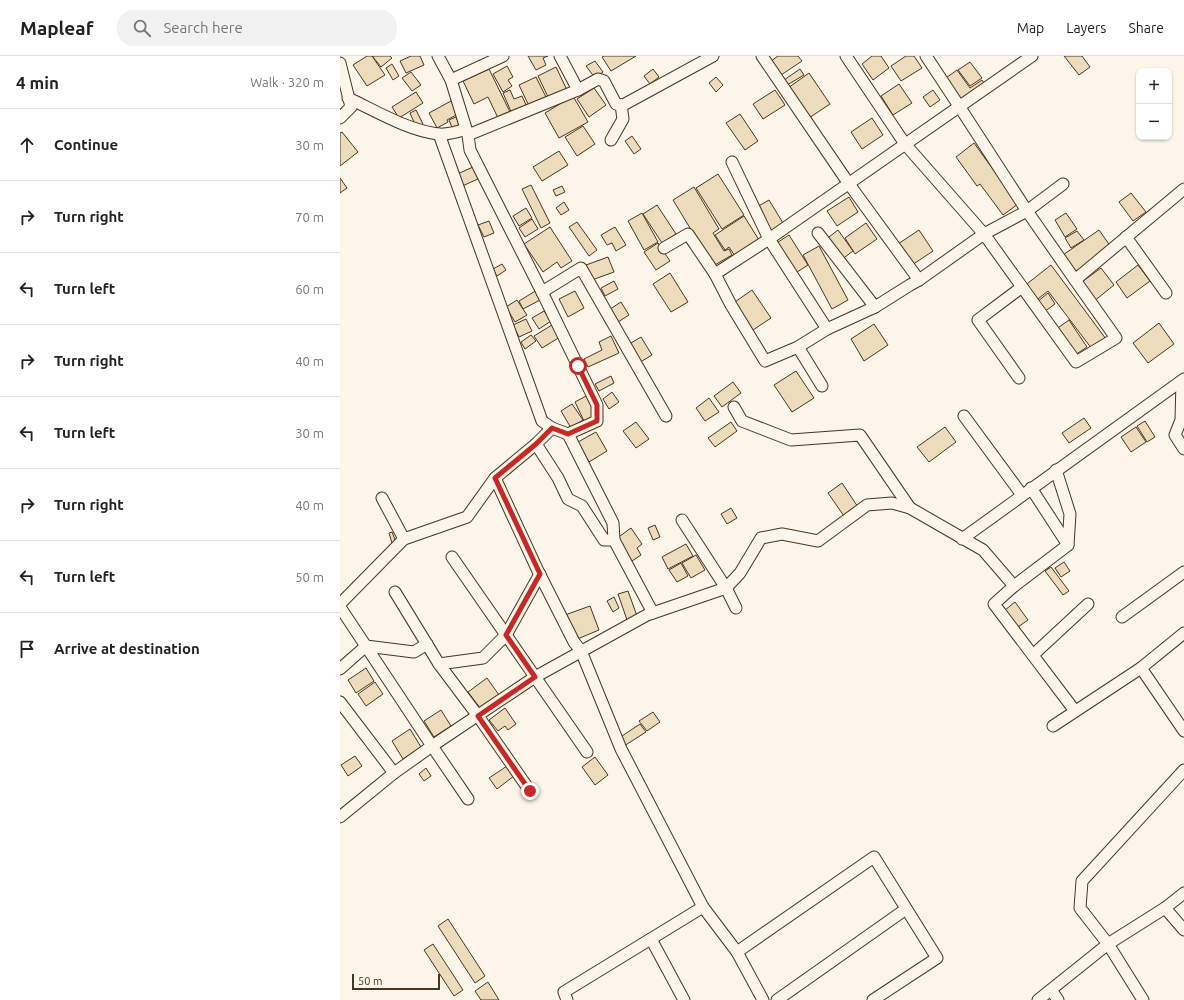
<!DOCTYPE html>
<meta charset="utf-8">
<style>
:root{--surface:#fff;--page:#f2f2f2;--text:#222;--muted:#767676;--line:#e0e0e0}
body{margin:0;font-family:Ubuntu,sans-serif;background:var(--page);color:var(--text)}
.controls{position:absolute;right:12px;top:12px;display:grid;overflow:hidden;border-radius:8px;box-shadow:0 1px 3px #0004}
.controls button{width:36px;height:36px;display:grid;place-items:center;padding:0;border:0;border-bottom:1px solid var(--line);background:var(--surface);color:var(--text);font:20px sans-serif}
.scale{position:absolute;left:12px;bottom:10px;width:88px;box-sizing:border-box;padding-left:4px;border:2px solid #4a3520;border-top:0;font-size:11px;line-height:14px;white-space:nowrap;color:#4a3520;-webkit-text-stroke:3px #fbf6e9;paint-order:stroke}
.stop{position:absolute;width:12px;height:12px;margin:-9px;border:3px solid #c62828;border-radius:50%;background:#fff}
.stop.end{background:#c62828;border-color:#fff;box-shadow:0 1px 4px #0008}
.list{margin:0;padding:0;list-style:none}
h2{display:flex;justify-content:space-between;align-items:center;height:52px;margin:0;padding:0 16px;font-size:17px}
h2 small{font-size:13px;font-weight:400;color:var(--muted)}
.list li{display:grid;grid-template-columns:26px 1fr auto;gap:12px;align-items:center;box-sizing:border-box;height:72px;padding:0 16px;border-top:1px solid var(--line)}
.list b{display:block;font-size:15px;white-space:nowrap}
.list em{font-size:13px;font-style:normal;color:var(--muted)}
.icon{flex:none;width:22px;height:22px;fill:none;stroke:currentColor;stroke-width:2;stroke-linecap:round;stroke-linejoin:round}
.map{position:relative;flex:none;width:844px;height:944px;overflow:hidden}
header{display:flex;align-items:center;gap:24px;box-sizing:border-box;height:56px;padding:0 20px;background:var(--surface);border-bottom:1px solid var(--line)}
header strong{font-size:19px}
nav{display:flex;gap:22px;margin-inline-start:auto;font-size:14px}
.search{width:280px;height:36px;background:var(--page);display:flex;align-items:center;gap:10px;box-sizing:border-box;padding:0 14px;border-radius:16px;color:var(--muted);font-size:15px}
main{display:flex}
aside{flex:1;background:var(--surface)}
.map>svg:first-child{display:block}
.building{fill:#ecdcbc;stroke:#4a3520}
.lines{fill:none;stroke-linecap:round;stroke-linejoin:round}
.minor-casing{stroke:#4a3520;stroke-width:13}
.minor{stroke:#fbf6e9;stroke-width:11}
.route{stroke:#c62828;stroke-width:5}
</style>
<header>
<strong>Mapleaf</strong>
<div class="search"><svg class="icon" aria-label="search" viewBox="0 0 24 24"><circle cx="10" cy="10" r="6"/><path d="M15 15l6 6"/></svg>Search here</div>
<nav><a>Map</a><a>Layers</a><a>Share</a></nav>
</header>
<main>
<aside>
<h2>4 min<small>Walk · 320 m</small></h2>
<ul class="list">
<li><svg class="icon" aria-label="ahead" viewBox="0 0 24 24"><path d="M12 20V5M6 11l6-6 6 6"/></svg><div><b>Continue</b></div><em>30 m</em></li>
<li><svg class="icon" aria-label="right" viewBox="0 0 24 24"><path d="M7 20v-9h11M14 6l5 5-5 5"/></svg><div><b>Turn right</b></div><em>70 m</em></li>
<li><svg class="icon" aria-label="left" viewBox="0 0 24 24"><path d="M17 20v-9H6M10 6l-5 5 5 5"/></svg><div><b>Turn left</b></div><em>60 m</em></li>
<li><svg class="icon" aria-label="right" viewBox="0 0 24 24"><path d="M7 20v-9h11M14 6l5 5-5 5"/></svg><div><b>Turn right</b></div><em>40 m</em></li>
<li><svg class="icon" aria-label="left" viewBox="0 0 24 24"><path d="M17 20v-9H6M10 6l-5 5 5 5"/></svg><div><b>Turn left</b></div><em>30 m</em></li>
<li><svg class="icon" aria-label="right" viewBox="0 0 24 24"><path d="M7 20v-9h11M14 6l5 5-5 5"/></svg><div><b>Turn right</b></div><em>40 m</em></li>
<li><svg class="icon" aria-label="left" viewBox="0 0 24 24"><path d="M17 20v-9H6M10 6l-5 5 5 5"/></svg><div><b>Turn left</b></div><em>50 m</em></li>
<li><svg class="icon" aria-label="arrive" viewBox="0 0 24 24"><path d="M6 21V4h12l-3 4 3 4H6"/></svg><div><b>Arrive at destination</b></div></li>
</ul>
</aside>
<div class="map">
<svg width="844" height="944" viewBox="0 0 844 944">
<rect width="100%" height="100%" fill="#fbf6e9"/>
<!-- building -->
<g class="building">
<path d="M 27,0 L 32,0 L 45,19 L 27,30 L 13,9 Z"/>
<path d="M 33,0 L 50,0 L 52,2 L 41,11 L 33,1 Z"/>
<path d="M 71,0 L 80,0 L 84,9 L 66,17 L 60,5 Z"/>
<path d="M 188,0 L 208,0 L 203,2 L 206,9 L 196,14 Z"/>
<path d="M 264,0 L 296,0 L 271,15 L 262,1 Z"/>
<path d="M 438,0 L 458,0 L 462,5 L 441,19 L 431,5 Z"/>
<path d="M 532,0 L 541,0 L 549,12 L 533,24 L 522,8 Z"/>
<path d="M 566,0 L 574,0 L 582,12 L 561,25 L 551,10 Z"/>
<path d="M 724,0 L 742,0 L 750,11 L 739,19 Z"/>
<path d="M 255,5 L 263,16 L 255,22 L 246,10 Z"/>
<path d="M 630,6 L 642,22 L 630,30 L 618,14 Z"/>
<path d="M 52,8 L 59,20 L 53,24 L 46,12 Z"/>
<path d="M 167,10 L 173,21 L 168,24 L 172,30 L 163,36 L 153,18 Z"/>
<path d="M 216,11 L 227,34 L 209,43 L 198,20 Z"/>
<path d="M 149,13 L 170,56 L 158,62 L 148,41 L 134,48 L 123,25 Z"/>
<path d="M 313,13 L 319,21 L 310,28 L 304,20 Z"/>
<path d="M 460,13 L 464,19 L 447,29 L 444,24 Z"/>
<path d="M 617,14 L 630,32 L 642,24 L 644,27 L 622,44 L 606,22 Z"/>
<path d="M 71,16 L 81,29 L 72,35 L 62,22 Z"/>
<path d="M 469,17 L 490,48 L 469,62 L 448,32 Z"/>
<path d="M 196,21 L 206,41 L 189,50 L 179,29 Z"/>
<path d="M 376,21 L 383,29 L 376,36 L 369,27 Z"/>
<path d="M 559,28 L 572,47 L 553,59 L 541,40 Z"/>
<path d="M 254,32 L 266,49 L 249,61 L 237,43 Z"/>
<path d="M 170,34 L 174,43 L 182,40 L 187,51 L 172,58 L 163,37 Z"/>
<path d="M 435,34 L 445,49 L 423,63 L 413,48 Z"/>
<path d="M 593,34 L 600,44 L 590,51 L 583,41 Z"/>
<path d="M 76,36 L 83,47 L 59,62 L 52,51 Z"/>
<path d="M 233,40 L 248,66 L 219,82 L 205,57 Z"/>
<path d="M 111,45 L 118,58 L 107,64 L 108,66 L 97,72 L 89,57 Z"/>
<path d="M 76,54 L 83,68 L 76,71 L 70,57 Z"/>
<path d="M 400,58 L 418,85 L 405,94 L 386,67 Z"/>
<path d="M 116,61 L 121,73 L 114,76 L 109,64 Z"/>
<path d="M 532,62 L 543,79 L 522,93 L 511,76 Z"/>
<path d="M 243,70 L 255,88 L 237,100 L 225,81 Z"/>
<path d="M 2,76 L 18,96 L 0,110 L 0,77 Z"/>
<path d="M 292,80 L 301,93 L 294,98 L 285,85 Z"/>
<path d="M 634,87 L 678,148 L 663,159 L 640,128 L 637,130 L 616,101 Z"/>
<path d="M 219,95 L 228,109 L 202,125 L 193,111 Z"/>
<path d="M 133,111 L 138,123 L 120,131 L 115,119 Z"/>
<path d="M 378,118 L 404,159 L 382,173 L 356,132 Z"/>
<path d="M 0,122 L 7,132 L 0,137 Z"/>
<path d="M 191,129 L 210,167 L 201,172 L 182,133 Z"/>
<path d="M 222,130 L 225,136 L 216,140 L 213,134 Z"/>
<path d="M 354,131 L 379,173 L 373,177 L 384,195 L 389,193 L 392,199 L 373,210 L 333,144 Z"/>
<path d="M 791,137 L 806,156 L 793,165 L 779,146 Z"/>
<path d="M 509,141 L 518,156 L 497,170 L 487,155 Z"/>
<path d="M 429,144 L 443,167 L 430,176 L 415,152 Z"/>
<path d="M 224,146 L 229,154 L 221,159 L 216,152 Z"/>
<path d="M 317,149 L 336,178 L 322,187 L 303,158 Z"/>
<path d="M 186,152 L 192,162 L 179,170 L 173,160 Z"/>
<path d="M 302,157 L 318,186 L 304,194 L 288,165 Z"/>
<path d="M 726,157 L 737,173 L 725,181 L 715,164 Z"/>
<path d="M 404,160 L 419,184 L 395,200 L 389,191 L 385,194 L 375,179 Z"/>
<path d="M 192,163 L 198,173 L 185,181 L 179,172 Z"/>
<path d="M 149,165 L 154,177 L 144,181 L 138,169 Z"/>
<path d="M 237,166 L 257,194 L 249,200 L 229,171 Z"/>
<path d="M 526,167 L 537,183 L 515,198 L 505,182 Z"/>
<path d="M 210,171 L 232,205 L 221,212 L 217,206 L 203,216 L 184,188 Z"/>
<path d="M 275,171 L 286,189 L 276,195 L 272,187 L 267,189 L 261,179 Z"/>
<path d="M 498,174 L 513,195 L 501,204 L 485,184 Z"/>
<path d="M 579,174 L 593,195 L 572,209 L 558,188 Z"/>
<path d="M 759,174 L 771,191 L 732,218 L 720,201 Z"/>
<path d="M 737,175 L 744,184 L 731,192 L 725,182 Z"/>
<path d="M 449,179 L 468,209 L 454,218 L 435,188 Z"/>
<path d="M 318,187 L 330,205 L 316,214 L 304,196 Z"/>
<path d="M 479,190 L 508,244 L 492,253 L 463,199 Z"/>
<path d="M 268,201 L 274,216 L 252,224 L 246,209 Z"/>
<path d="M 162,208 L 166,214 L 157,220 L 153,213 Z"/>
<path d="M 711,209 L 766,283 L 752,293 L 708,235 L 694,246 L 683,231 Z"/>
<path d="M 798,209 L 810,225 L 787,242 L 776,226 Z"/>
<path d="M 761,212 L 774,229 L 753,246 L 739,228 Z"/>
<path d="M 330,217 L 348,246 L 331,256 L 313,228 Z"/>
<path d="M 274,225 L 278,233 L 265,240 L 261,232 Z"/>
<path d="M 197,234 L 202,243 L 183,253 L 179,245 Z"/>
<path d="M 412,234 L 431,262 L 410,276 L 392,248 Z"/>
<path d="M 235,235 L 244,252 L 228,261 L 219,243 Z"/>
<path d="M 708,237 L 715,248 L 704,256 L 697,246 Z"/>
<path d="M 177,244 L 187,259 L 175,266 L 166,251 Z"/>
<path d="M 281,246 L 289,259 L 278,266 L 270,253 Z"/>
<path d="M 204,255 L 211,265 L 199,273 L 192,262 Z"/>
<path d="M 186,263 L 192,275 L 179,281 L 173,269 Z"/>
<path d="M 729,264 L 747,291 L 732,301 L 715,274 Z"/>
<path d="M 819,267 L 834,288 L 808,307 L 793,287 Z"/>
<path d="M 534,268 L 548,289 L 524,305 L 511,283 Z"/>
<path d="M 212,269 L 220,281 L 202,292 L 194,280 Z"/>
<path d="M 191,279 L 196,285 L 185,293 L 181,286 Z"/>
<path d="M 271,280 L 279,297 L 248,311 L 244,303 L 262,294 L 259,286 Z"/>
<path d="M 301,281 L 312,299 L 297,308 L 286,290 Z"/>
<path d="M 456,315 L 474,342 L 452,356 L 434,329 Z"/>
<path d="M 271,320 L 274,327 L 259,335 L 255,328 Z"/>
<path d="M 393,326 L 401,337 L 382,351 L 374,340 Z"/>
<path d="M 272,336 L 279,346 L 269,353 L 263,343 Z"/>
<path d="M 246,340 L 256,360 L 244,365 L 235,346 Z"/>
<path d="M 369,342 L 379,356 L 365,365 L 356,352 Z"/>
<path d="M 232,348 L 243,364 L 231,372 L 221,355 Z"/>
<path d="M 744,362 L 751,372 L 729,387 L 722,377 Z"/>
<path d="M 805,365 L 815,381 L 807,386 L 797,370 Z"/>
<path d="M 296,366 L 309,383 L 296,392 L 283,375 Z"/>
<path d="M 391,366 L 397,375 L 375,391 L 368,382 Z"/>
<path d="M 605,371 L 616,386 L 589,406 L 577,391 Z"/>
<path d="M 796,371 L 806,386 L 791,396 L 781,381 Z"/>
<path d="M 256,376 L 267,395 L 249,406 L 238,386 Z"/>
<path d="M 502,427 L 518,451 L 504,460 L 488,437 Z"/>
<path d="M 391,452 L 397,462 L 387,468 L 381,458 Z"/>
<path d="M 315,469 L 320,481 L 313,484 L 308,472 Z"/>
<path d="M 291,472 L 302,488 L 297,492 L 301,499 L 292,505 L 276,483 Z"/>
<path d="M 52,476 L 56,486 L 52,487 L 49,477 Z"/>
<path d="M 346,488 L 353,500 L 328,513 L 322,501 Z"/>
<path d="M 356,499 L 365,514 L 351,522 L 342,507 Z"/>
<path d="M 724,506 L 730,515 L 721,521 L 715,512 Z"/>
<path d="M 341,507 L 348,520 L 337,526 L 329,514 Z"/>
<path d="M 711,511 L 729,535 L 723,539 L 705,515 Z"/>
<path d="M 288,535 L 297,560 L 287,564 L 278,538 Z"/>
<path d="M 274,541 L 279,552 L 273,556 L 267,545 Z"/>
<path d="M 675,546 L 688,564 L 678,571 L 665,554 Z"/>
<path d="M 250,550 L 259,574 L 235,584 L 225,559 Z"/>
<path d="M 26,612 L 34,625 L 16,637 L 8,624 Z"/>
<path d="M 147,622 L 159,639 L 140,652 L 128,636 Z"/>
<path d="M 35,626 L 43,638 L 26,650 L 18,638 Z"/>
<path d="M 165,652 L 176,668 L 168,674 L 165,670 L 158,675 L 149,664 Z"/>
<path d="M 101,654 L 111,670 L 94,681 L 84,665 Z"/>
<path d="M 313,656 L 320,666 L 307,675 L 299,665 Z"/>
<path d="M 300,668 L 306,676 L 284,690 L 279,682 Z"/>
<path d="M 70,673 L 81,691 L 63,703 L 52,685 Z"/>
<path d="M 15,700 L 22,710 L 8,720 L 1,709 Z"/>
<path d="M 255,701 L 268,719 L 255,729 L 242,711 Z"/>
<path d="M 167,710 L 174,720 L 157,733 L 149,722 Z"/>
<path d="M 86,712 L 91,720 L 84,725 L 79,718 Z"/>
<path d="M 108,863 L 145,920 L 135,927 L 98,870 Z"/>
<path d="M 93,888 L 123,934 L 114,940 L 84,894 Z"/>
<path d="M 148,926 L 159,944 L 141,944 L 135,935 Z"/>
</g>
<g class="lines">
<!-- minor casing -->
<g class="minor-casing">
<g id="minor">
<path d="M 98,0 L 111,24 L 128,79 L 238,34 L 258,23 L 264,25 L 276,48 L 281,49 L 285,48 L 373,0"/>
<path d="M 220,0 L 238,34"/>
<path d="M 422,0 L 509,128 L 579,224"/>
<path d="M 506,0 L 565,88 L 644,178 L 736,306 L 776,282 L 735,224"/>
<path d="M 586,0 L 619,50 L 687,155 L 735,224 L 844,133"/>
<path d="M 0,7 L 11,51 L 0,62"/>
<path d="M 111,24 L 163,0"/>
<path d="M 8,42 C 36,55 67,74 98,78 C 107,79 117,76 126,73"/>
<path d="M 99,78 L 202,365 L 212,372"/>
<path d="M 128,79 L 130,94 L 202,236 L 257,349 L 257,365 L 228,378 L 212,372 L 196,388 L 155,422"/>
<path d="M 271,84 L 283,63 L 281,49"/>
<path d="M 392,106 L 429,183 L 487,273"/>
<path d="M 478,177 L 535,251"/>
<path d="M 786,181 L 826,237"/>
<path d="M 324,192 L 348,178 L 375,218 L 391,249 L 425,305 L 458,291 L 487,273 L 535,251 L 570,229 L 579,224 L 644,178 L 687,155 L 723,128"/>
<path d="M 375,218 L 429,183 L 692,0"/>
<path d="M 202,236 L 241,212 L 326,360"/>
<path d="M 458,291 L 482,330"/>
<path d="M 679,322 L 638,264 L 682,231"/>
<path d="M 842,325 L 841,364 L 835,379 L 844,393"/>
<path d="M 394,351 L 402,365 L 451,384 L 520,379 L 570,452"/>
<path d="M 624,360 L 682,439"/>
<path d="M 228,378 L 273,467 L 274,484 L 313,557"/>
<path d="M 196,388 L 218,422 L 228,443 L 242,450 L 264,484 L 274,484"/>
<path d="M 716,414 L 730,458 L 728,489 L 674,530 L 654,548 L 735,655"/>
<path d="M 691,432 L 728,489"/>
<path d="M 42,442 L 64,483"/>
<path d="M 342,464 L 386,532 L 396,552"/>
<path d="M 622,483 L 844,323"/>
<path d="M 112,501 L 247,696"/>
<path d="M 55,536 L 99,608 L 138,660 L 190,735"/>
<path d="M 0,548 L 64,483 L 127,461 L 155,422 L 198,515 L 234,586 L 241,595 L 281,693 L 363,851 L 397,896 L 423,944"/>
<path d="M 0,551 L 92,690 L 128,743"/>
<path d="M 782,561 L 844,516"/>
<path d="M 693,599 L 748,548"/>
<path d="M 99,608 L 143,602 L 166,579 L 200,518"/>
<path d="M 801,612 L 844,675"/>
<path d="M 0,613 L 26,590 L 74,596 L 87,588"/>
<path d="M 0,646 L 54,717"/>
<path d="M 713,670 L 801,612 L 844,577"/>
<path d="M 0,761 L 54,717 L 92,690 L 195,621 L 307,559 L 386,532 L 400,517 L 421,482 L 442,478 L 478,485 L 527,449 L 552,447 L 570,452 L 643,494 L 674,530"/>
<path d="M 825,852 L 844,874"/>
<path d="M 311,883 L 344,944"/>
<path d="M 397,896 L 534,801 L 597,902 L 533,944"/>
<path d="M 711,934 L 718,944"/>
<path d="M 227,944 L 224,936 L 363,851"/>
<path d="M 437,944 L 566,853"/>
<path d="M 698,944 L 768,888 L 825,852 L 844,837"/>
<path d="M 803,944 L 768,888 L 740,852 L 742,825 L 844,714"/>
</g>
</g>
<!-- minor -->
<use href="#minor" class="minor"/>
</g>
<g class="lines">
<!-- route -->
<path class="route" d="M 190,735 L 138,660 L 195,621 L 166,579 L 200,518 L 155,422 L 196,388 L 212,372 L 228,378 L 257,365 L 257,349 L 238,310"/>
</g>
</svg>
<div class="controls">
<button>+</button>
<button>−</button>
</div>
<div class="scale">50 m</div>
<div class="stop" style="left:238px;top:310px"></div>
<div class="stop end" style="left:190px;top:735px"></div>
</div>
</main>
